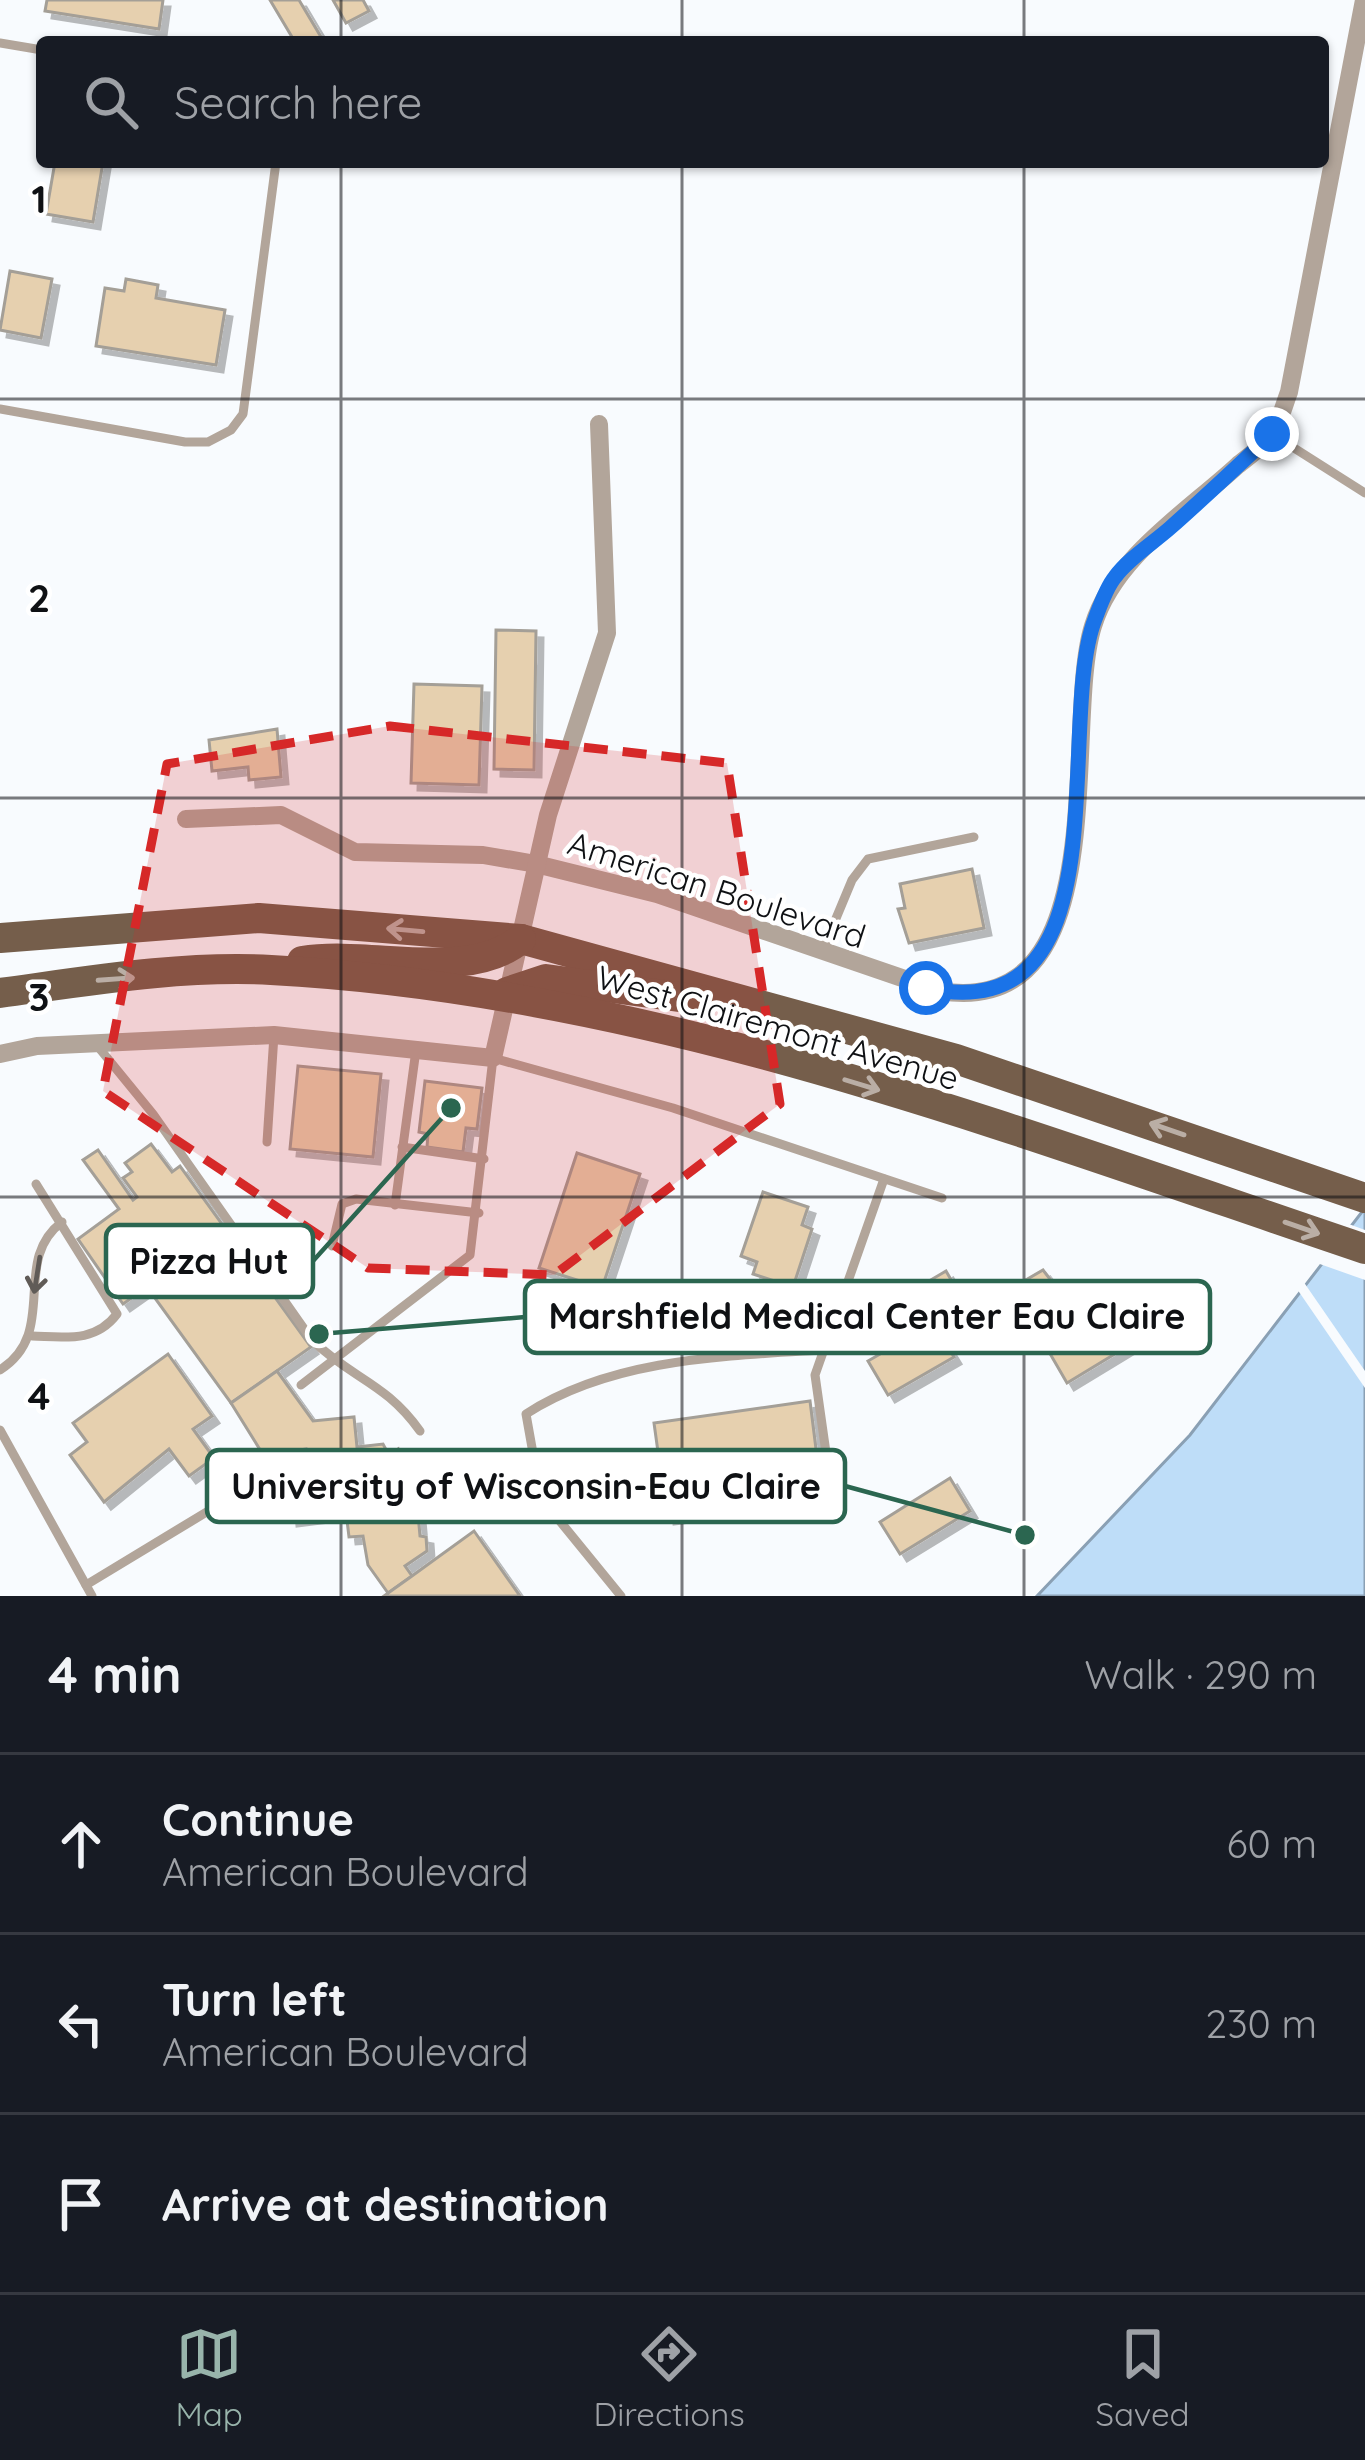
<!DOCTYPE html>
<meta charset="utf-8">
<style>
:root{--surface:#171b24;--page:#242831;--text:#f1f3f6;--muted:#9ea1a6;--line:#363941;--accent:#98b4ab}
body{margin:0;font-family:Quicksand,sans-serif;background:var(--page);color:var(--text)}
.stop{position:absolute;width:36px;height:36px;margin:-27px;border:9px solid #1a73e8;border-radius:50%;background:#fff}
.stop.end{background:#1a73e8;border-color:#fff;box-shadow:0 3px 12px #0008}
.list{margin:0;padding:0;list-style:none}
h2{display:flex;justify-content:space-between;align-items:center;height:156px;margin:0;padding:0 48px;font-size:51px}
h2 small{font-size:39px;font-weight:400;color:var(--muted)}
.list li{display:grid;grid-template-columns:78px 1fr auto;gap:36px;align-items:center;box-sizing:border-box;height:180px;padding:0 48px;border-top:3px solid var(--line)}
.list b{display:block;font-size:45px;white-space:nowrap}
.list p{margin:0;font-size:39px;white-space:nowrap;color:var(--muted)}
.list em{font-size:39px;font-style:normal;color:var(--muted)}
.icon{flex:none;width:66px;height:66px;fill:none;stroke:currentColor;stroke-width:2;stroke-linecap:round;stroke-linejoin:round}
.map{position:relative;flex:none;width:1365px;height:1596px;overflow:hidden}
.search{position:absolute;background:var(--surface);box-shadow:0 3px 9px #0004;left:36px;right:36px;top:36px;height:132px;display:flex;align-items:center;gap:30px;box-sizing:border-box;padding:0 42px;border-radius:12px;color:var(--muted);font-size:45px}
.sheet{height:696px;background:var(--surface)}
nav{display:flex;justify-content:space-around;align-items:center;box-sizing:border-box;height:168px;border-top:3px solid var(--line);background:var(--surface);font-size:33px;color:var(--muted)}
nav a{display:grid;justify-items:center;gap:6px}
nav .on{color:var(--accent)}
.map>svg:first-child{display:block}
.water{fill:#beddf8;stroke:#8aa0b4;stroke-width:3}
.pier{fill:#f8fbfe}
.building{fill:#e6d0af;stroke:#a49f97;stroke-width:3;filter:url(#shadow)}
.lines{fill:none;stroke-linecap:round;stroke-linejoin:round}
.service{stroke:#b2a59a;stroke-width:9}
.minor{stroke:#b2a59a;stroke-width:18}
.primary{stroke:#755e4b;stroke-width:30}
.oneway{stroke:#baaea5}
.oneway2{stroke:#605b57}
.route{stroke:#1a73e8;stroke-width:15}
.marked{fill:#d62828;fill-opacity:0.2;stroke:#d62828;stroke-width:9;stroke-dasharray:24 15;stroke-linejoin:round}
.grid{fill:none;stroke:#0f1114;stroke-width:3;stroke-opacity:0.55}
.labels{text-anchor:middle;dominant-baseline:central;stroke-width:9;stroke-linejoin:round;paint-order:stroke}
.street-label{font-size:33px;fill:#0f1114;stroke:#fff}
.grid-label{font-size:39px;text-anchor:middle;font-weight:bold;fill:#0f1114;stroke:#fff;stroke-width:9;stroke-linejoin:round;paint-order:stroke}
.leader{fill:none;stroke:#2b6650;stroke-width:4.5}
.callout-dot{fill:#2b6650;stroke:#fff;stroke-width:4.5}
.callout{fill:#fff;stroke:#2b6650;stroke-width:4.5}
.callout-label{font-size:36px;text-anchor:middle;font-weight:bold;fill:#0f1114}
</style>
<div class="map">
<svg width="1365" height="1596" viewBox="0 0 1365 1596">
<defs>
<filter id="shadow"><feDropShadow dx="7" dy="7" stdDeviation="0" flood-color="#0004"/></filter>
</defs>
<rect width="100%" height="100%" fill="#f8fbfe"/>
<!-- water -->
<path class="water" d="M 1365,1208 L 1365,1596 L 1037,1596 L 1190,1435 Z"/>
<!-- pier -->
<g class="pier">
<path d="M 1346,1223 L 1365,1230 L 1365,1280 L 1317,1263 Z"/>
<path d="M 1303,1281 L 1365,1371 L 1365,1388 L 1297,1289 Z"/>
</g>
<!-- building -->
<g class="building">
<path d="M 47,0 L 163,0 L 159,29 L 45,11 Z"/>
<path d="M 270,0 L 299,0 L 321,37 L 295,42 Z"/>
<path d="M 333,0 L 363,0 L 369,11 L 346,23 Z"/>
<path d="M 55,162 L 103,162 L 93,222 L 46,214 Z"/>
<path d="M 10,271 L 52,279 L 41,338 L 0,330 Z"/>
<path d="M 126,279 L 158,285 L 156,298 L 225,310 L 216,365 L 96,346 L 105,288 L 124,291 Z"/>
<path d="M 496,630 L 536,631 L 534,770 L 494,769 Z"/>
<path d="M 414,684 L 482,686 L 479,785 L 411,783 Z"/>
<path d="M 277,729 L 281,777 L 249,780 L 248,767 L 212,771 L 209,740 Z"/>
<path d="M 972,869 L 984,928 L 909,943 L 898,909 L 905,908 L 900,884 Z"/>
<path d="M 298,1066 L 381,1074 L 373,1157 L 290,1149 Z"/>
<path d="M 425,1081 L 482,1088 L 477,1129 L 466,1128 L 463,1152 L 427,1147 L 428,1134 L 419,1132 Z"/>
<path d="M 151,1144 L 172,1172 L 180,1166 L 311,1347 L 231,1403 L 147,1287 L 123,1304 L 78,1239 L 119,1209 L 83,1160 L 98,1150 L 133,1200 L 137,1197 L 123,1178 L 132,1172 L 125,1163 Z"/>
<path d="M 577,1153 L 640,1174 L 602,1288 L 539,1268 Z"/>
<path d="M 763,1192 L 808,1207 L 802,1225 L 812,1229 L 793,1287 L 753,1274 L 757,1262 L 741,1256 Z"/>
<path d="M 1043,1270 L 1077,1314 L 1094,1317 L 1152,1282 L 1174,1318 L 1067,1383 L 1012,1288 Z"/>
<path d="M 946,1271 L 965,1304 L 949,1314 L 958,1330 L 943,1339 L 954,1357 L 888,1395 L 868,1361 L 901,1342 L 892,1326 L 900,1311 L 895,1301 Z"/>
<path d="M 168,1354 L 212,1416 L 193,1429 L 214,1458 L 189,1476 L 169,1449 L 104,1502 L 70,1455 L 87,1442 L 73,1423 Z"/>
<path d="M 277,1371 L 313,1421 L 354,1417 L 357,1447 L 383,1444 L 389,1455 L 398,1449 L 400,1461 L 413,1460 L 420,1536 L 426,1537 L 427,1551 L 405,1566 L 412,1576 L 388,1593 L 368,1565 L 363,1536 L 349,1537 L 346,1512 L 290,1519 L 289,1507 L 315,1504 L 311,1479 L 304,1480 L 301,1459 L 307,1458 L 306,1449 L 264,1456 L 231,1403 Z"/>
<path d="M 810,1401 L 822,1497 L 667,1517 L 654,1423 Z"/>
<path d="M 950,1478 L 970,1511 L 900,1554 L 880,1522 Z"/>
<path d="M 474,1531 L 520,1596 L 384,1596 L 412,1576 Z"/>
</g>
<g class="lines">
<!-- service -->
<g class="service">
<path d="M 0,43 L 42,50"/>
<path d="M 0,409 L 185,442 L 208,442 L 231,430 L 243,414 L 276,162"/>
<path d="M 1272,434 L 1365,493"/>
<path d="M 822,952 L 852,880 L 868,859 L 974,837"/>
<path d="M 95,1043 L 153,1114 L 312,1340 C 352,1379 385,1382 420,1431"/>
<path d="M 267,1142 L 274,1035"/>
<path d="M 402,1147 L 484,1159"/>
<path d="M 395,1205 L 416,1050"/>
<path d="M 332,1246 L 342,1204 L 356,1199 L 479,1213"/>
<path d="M 32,1336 C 65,1337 95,1343 117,1314 L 36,1184"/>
<path d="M 0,1370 C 60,1332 10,1261 62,1222"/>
<path d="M 301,1385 L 470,1255 L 493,1058 L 673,1108 L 942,1198"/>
<path d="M 0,1430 L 92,1596"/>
<path d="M 831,1488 L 815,1375 L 884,1179"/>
<path d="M 86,1585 L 238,1493"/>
<path d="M 621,1596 L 541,1498 L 526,1414 C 611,1359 722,1356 822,1350"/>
</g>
<!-- minor -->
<g class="minor">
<path d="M 186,819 L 281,815 L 355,852 L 483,855 L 536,864 L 657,894 L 940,991 C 1119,1020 1062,724 1093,626 C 1114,557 1187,512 1238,465 C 1249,456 1264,446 1272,434 C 1280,422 1284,405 1289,392 L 1364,0"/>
<path d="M 0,1054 L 37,1046 L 274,1035 L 493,1058 L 548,815 L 607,633 L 599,424"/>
</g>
<!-- primary -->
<g class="primary">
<path d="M 0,938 L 259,918 L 521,939 L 956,1059 L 1365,1198"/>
<path d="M 302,961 C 371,950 468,983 521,939"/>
<path d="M 507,992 L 546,979 L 701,1000"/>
<path d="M 0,993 C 88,981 182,965 271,970 C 650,990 1009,1129 1365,1249"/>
</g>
</g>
<!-- one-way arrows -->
<defs><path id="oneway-shaft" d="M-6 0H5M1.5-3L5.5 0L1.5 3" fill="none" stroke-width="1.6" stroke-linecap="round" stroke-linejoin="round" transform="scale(3)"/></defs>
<g class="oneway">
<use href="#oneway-shaft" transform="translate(405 930) rotate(-175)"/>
<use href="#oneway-shaft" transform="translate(116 979) rotate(-4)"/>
<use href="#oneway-shaft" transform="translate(862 1085) rotate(17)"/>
<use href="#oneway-shaft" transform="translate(1167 1129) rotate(-161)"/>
<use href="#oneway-shaft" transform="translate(1302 1228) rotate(19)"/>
</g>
<use class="oneway2" href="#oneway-shaft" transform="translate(37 1275) rotate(99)"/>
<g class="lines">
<!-- route -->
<path class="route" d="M 926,988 C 1128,1032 1054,724 1095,619 C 1100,606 1106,588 1115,577 C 1128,559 1153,543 1170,528 C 1204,498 1238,466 1272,434"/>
</g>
<!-- marked area -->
<path class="marked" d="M 390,726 L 727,763 L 780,1104 L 554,1275 L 368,1268 L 103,1091 L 167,764 Z"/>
<!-- grid -->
<path class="grid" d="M 341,0 L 341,42M 682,0 L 682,42M 1024,0 L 1024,42M 341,162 L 341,1596M 682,162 L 682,1596M 1024,162 L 1024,1596M 0,399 L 1365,399M 0,798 L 1365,798M 0,1197 L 1365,1197"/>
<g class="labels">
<!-- street labels -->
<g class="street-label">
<text transform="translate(717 889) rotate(18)">American Boulevard</text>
<text transform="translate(778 1027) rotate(16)">West Clairemont Avenue</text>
</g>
</g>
<g class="grid-label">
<text x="39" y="213">1</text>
<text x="39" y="612">2</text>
<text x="39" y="1011">3</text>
<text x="39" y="1410">4</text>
</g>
<!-- callouts -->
<path class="leader" d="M451 1108L313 1261M319 1334L525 1317M1025 1535L845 1486"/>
<g class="callout-dot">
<circle cx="451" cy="1108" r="12"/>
<circle cx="319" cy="1334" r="12"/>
<circle cx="1025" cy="1535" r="12"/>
</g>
<g class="callout">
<rect x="106" y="1225" width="207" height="72" rx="12"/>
<rect x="525" y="1281" width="685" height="72" rx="12"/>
<rect x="207" y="1450" width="638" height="72" rx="12"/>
</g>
<g class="callout-label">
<text x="209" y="1274">Pizza Hut</text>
<text x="867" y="1329">Marshfield Medical Center Eau Claire</text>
<text x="526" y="1499">University of Wisconsin-Eau Claire</text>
</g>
</svg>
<div class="stop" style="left:926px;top:988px"></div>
<div class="stop end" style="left:1272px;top:434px"></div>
<div class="search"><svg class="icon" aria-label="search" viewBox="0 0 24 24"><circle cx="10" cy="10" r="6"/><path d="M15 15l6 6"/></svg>Search here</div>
</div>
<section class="sheet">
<h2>4 min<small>Walk · 290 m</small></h2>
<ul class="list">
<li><svg class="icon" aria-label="ahead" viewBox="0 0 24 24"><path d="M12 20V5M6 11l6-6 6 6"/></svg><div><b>Continue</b><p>American Boulevard</p></div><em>60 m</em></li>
<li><svg class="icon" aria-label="left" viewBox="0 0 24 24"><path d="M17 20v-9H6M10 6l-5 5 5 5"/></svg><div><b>Turn left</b><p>American Boulevard</p></div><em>230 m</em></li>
<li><svg class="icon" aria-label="arrive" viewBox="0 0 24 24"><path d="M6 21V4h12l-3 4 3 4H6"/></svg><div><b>Arrive at destination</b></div></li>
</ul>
</section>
<nav>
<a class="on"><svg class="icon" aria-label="map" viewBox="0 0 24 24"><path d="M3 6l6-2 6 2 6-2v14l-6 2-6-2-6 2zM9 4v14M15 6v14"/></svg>Map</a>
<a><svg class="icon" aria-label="directions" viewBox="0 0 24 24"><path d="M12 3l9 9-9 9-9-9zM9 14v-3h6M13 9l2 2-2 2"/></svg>Directions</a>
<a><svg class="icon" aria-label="saved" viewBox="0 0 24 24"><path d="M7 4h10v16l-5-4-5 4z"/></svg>Saved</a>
</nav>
